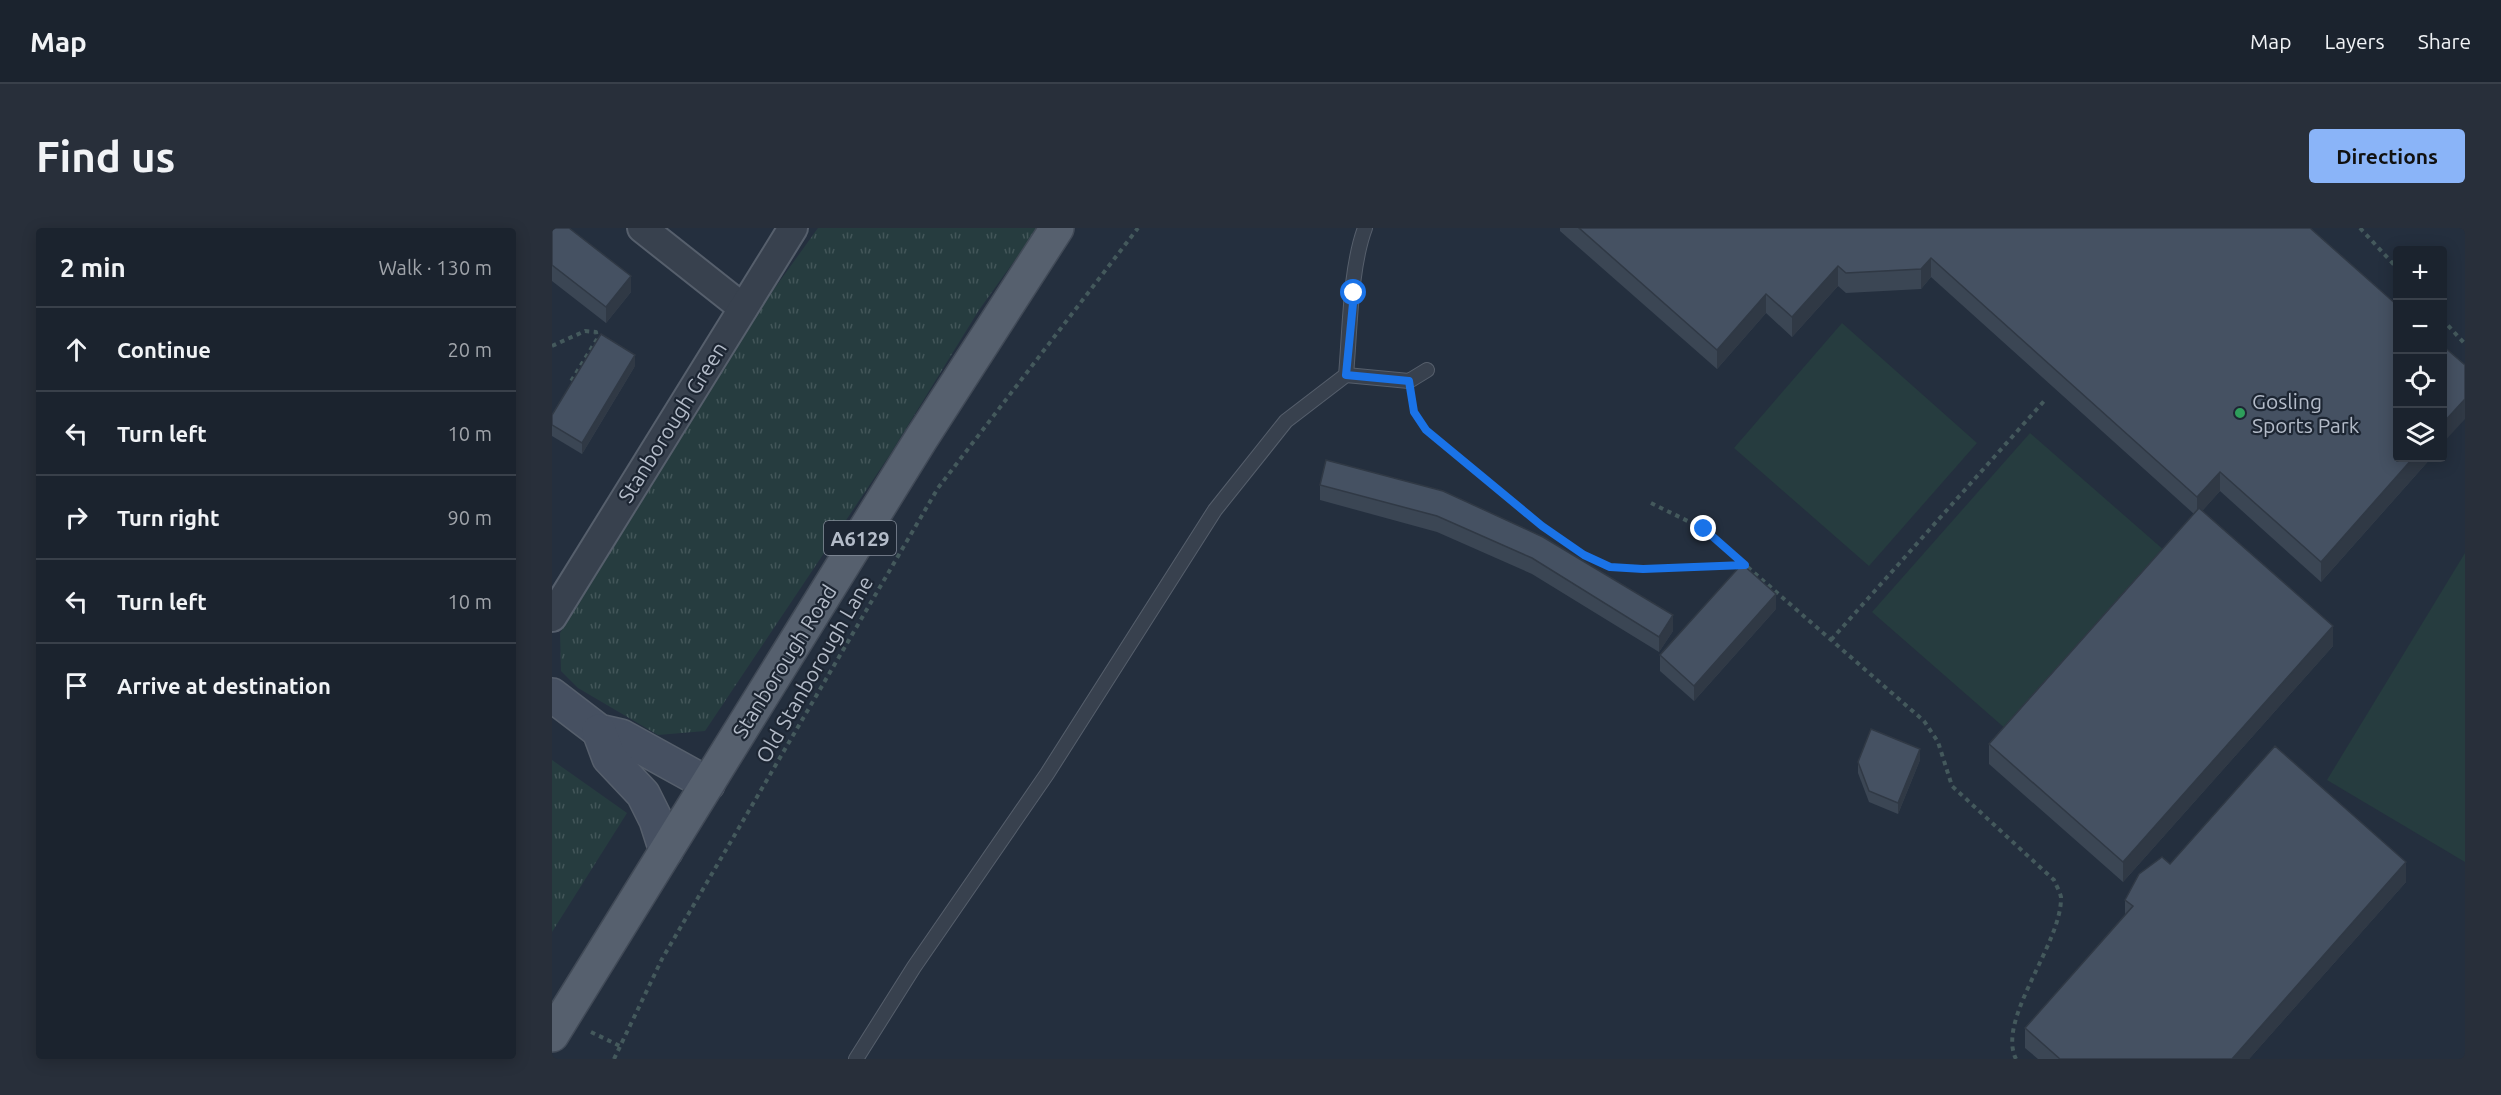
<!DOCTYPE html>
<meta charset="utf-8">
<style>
:root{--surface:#1b232e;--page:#282f3a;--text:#f1f3f6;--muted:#a0a4aa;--line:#39404a;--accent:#8ab4f8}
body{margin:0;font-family:Ubuntu,sans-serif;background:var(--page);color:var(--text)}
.controls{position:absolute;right:18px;top:18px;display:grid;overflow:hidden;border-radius:6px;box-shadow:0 3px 15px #0003}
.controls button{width:54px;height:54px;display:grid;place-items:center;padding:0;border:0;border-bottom:2px solid var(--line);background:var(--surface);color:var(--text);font:30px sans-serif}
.stop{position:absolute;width:18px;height:18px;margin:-14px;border:4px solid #1a73e8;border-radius:50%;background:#fff}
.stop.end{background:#1a73e8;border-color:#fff;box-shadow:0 2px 6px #0008}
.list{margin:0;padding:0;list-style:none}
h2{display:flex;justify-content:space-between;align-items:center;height:78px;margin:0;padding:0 24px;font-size:26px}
h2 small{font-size:20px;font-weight:400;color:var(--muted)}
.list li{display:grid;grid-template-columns:39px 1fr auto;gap:18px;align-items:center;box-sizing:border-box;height:84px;padding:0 24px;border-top:2px solid var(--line)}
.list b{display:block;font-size:22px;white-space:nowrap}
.list em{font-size:20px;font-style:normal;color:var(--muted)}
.icon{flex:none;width:33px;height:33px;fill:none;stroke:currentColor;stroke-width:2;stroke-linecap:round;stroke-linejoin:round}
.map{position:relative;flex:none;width:1913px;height:831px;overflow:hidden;border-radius:6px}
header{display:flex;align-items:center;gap:36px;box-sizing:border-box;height:84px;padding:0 30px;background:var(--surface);border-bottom:2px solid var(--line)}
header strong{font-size:28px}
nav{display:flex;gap:33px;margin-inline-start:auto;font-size:21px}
.intro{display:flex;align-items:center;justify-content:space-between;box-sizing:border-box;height:144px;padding:0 36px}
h1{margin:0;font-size:42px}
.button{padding:15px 27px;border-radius:6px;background:var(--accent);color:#111;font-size:21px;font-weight:700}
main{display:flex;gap:36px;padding:0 36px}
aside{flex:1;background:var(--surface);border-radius:6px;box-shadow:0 3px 15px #0003}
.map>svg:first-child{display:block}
.grass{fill:url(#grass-tufts)}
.pitch{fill:#263c3f}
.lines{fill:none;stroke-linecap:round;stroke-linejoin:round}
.lane-casing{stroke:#565f6c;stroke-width:16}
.street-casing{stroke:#565f6c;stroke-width:32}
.secondary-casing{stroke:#565f6c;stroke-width:36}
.primary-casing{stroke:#414a57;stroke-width:36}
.path{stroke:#44595c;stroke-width:4;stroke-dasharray:4.5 4.5;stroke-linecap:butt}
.lane{stroke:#38414e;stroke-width:14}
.street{stroke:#38414e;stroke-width:28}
.secondary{stroke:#465061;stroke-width:33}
.primary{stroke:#56606e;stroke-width:33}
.wall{fill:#3b4654}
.shaded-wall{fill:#303945}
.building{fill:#455162;stroke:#303945;stroke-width:1.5}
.route{stroke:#1a73e8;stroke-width:8}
.leisure-dot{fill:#2e9e5b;stroke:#1d2633;stroke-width:2}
.labels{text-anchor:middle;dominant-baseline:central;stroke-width:4.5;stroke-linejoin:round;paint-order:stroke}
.shield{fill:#1d2633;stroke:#878f9c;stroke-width:1.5}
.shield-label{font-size:20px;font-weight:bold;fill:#b4bcc9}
.poi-label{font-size:21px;fill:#b4bcc9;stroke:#1d2633;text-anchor:start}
.street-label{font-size:21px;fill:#b4bcc9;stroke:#1d2633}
</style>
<header>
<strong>Map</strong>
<nav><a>Map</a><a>Layers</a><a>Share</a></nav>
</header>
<div class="intro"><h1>Find us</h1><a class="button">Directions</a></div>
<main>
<aside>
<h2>2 min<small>Walk · 130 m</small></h2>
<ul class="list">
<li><svg class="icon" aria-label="ahead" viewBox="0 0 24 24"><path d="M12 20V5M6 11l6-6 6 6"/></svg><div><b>Continue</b></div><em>20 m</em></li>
<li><svg class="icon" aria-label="left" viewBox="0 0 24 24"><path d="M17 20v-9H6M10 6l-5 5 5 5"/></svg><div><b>Turn left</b></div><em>10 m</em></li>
<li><svg class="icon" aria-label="right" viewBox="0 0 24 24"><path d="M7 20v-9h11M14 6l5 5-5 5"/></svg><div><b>Turn right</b></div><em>90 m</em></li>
<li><svg class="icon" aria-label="left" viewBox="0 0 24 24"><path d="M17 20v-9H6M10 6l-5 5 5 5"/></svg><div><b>Turn left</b></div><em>10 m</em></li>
<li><svg class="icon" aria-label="arrive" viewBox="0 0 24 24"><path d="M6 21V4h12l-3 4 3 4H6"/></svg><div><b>Arrive at destination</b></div></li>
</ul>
</aside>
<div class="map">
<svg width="1913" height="831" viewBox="0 0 1913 831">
<defs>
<pattern id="grass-tufts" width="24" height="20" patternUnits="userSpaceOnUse" patternTransform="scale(1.5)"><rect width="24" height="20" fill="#263c3f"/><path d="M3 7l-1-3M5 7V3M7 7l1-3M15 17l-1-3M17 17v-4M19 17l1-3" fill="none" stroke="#435659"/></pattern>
</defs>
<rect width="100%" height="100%" fill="#242f3e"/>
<!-- grass -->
<g class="grass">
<path d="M 266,0 L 486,0 L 427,82 L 337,228 L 153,503 L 106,507 L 26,460 L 9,443 L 8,405 L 199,93 Z"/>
<path d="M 0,532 L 75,585 L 0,704 Z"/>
</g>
<!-- pitch -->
<g class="pitch">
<path d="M 1290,95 L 1425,215 L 1317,338 L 1182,220 Z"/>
<path d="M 1478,205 L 1613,323 L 1455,502 L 1320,384 Z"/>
<path d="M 1913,325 L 1913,634 L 1775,552 Z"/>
</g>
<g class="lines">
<!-- lane casing -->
<g class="lane-casing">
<g id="lane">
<path d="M 794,147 L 857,153 L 875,142"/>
<path d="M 304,831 L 362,739 L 495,546 L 663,282 L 734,193 L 794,147 C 798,103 798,40 813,0"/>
</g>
</g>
<!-- street casing -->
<g class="street-casing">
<g id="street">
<path d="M 90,0 L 191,80"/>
<path d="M 0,389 L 241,0"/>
</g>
</g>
<!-- secondary casing -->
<g class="secondary-casing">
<g id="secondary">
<path d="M 0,467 L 47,503 L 69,508 L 156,556"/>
<path d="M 47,503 L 57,530 L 91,566 L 104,592 L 114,623"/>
</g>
</g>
<!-- primary casing -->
<g class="primary-casing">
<path id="primary" d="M 0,807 L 369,211 L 505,0"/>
</g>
<!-- path -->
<g class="path">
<path d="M 1808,0 L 1846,41"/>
<path d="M 1890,91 L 1913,116"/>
<path d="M 0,118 L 33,103 L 44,104 L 45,111 L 18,155"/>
<path d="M 861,175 L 862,184 L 874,202 L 990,298 L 1032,327 L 1058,339 L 1091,341 L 1191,337"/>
<path d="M 1099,275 L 1152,301 L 1372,493 L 1386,514 L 1400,558 L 1502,652 C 1504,657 1508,664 1509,669 C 1510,716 1444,791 1464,831"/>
<path d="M 1279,412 L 1493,172"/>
<path d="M 39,804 L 68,818"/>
<path d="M 62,831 L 110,731 L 386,260 L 586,0"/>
</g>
<!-- lane -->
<use href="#lane" class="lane"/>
<!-- street -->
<use href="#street" class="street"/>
<!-- secondary -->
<use href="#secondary" class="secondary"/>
<!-- primary -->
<use href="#primary" class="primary"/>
</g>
<!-- wall -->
<g class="wall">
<path d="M 0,0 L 79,64 L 54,95 L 0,53 Z"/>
<path d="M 1008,0 L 1758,0 L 1845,230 L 1879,230 L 1769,354 L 1668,263 L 1650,283 L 1781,418 L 1571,654 L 1437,536 L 1437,516 L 1642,286 L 1379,49 L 1369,61 L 1294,65 L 1286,58 L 1240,109 L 1214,85 L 1165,141 L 1008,3 Z"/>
<path d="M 83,138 L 30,226 L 0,208 L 0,187 Z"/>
<path d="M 768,257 L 891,263 L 1121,403 L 1107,424 L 980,346 L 885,304 L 768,272 Z"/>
<path d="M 1224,381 L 1142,473 L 1108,443 L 1108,427 Z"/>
<path d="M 1368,532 L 1346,586 L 1317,574 L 1306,545 L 1306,534 Z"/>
<path d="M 1618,636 L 1854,654 L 1697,831 L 1486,831 L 1473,820 L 1473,800 L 1573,687 L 1573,672 Z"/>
</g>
<!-- shaded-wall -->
<g class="shaded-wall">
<path d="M 1379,30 L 1379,49 L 1369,61 L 1369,41 Z"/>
<path d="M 1286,38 L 1286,58 L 1240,109 L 1240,89 Z"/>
<path d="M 79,48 L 79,64 L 54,95 L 54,79 Z"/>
<path d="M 1214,66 L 1214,85 L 1165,141 L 1165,122 Z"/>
<path d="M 83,127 L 83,138 L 30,226 L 30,215 Z"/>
<path d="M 1913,171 L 1913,191 L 1890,216 L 1890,196 Z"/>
<path d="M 1861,230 L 1879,230 L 1769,354 L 1769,334 Z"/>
<path d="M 1668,244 L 1668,263 L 1645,289 L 1645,269 Z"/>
<path d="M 1224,366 L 1224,381 L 1142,473 L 1142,458 Z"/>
<path d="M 1121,387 L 1121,403 L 1107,424 L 1107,409 Z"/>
<path d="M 1781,398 L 1781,418 L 1571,654 L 1571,634 Z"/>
<path d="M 1368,521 L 1368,532 L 1346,586 L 1346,575 Z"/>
<path d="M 1854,634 L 1854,654 L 1697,831 L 1680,831 Z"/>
</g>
<!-- building -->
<g class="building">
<path d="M 0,0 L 17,0 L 79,48 L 54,79 L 0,37 Z"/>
<path d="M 1027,0 L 1758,0 L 1845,77 L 1845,230 L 1861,230 L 1769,334 L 1668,244 L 1645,269 L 1379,30 L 1369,41 L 1294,45 L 1286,38 L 1240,89 L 1214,66 L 1165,122 Z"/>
<path d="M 49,106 L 83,127 L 30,215 L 0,197 L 0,187 Z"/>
<path d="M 1890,117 L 1913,137 L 1913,171 L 1890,196 Z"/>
<path d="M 774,232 L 891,263 L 991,309 L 1121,387 L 1107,409 L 980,330 L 885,288 L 768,257 Z"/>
<path d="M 1647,280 L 1781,398 L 1571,634 L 1437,516 Z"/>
<path d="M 1190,336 L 1224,366 L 1142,458 L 1108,427 Z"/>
<path d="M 1319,501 L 1368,521 L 1346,575 L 1317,563 L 1306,534 Z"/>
<path d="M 1723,518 L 1854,634 L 1680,831 L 1508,831 L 1473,800 L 1581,678 L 1573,672 L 1587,646 L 1610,629 L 1618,636 Z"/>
</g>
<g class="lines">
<!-- route -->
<path class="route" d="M 802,65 L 794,147 L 857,153 L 862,184 L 874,202 L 990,298 L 1032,327 L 1058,339 L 1091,341 L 1193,337 L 1152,301"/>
</g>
<!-- markers -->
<circle class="leisure-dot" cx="1688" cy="185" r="6"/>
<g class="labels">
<!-- shield labels -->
<rect class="shield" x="272" y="293" width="72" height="34" rx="4.5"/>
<g class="shield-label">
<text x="308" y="310">A6129</text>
</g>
<!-- poi labels -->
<g class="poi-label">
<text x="1700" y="173">Gosling<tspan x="1700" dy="24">Sports Park</tspan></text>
</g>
<!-- street labels -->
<g class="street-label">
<text transform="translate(120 194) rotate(-58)">Stanborough Green</text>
<text transform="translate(232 433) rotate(-58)">Stanborough Road</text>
<text transform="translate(262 441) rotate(-60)">Old Stanborough Lane</text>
</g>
</g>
</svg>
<div class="controls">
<button>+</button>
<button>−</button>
<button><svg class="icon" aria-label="locate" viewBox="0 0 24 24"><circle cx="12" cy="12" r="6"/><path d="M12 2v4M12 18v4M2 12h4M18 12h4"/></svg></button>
<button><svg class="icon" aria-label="layers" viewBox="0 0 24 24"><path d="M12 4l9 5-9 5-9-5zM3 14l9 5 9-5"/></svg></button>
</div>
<div class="stop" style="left:802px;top:65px"></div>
<div class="stop end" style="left:1152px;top:301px"></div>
</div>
</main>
